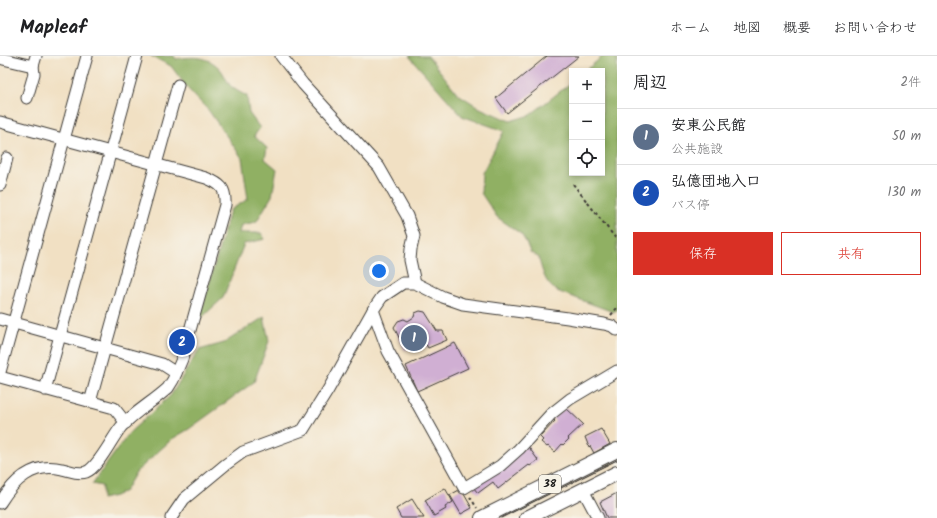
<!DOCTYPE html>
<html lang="ja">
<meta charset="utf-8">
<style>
:root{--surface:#fff;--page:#f6f6f6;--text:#202124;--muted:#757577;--line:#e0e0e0;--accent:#d93025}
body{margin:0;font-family:Kalam,"Klee One",sans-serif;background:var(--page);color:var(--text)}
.controls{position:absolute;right:12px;top:12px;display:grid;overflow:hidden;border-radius:0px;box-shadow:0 2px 6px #0003}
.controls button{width:36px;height:36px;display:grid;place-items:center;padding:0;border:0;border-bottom:1px solid var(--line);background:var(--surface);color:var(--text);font:20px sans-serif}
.you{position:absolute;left:379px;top:215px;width:14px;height:14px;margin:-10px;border:3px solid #fff;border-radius:50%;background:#1a73e8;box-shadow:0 0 0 6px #1a73e833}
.badge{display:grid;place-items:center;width:26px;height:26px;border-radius:50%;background:var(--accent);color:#fff;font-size:13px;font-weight:700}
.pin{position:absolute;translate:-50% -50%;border:2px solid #fff;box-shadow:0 1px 4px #0006}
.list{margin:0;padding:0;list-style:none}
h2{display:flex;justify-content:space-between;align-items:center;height:52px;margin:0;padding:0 16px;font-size:17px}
h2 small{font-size:13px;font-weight:400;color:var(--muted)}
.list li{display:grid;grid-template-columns:26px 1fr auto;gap:12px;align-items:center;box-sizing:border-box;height:56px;padding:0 16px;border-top:1px solid var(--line)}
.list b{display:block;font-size:15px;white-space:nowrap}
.list p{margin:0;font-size:13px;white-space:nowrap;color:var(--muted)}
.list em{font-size:13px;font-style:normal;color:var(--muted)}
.actions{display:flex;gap:8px;padding:12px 16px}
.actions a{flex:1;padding:9px 0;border:1px solid var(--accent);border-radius:0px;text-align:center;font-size:14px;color:var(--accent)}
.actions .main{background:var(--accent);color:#fff}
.icon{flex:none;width:22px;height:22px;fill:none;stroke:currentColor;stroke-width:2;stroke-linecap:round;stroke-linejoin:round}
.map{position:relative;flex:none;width:617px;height:462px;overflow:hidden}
header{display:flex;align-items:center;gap:24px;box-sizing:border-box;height:56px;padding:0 20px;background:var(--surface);border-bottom:1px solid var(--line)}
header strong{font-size:19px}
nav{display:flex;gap:22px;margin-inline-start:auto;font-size:14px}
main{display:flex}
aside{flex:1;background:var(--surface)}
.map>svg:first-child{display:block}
.forest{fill:#90b064;stroke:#566640}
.building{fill:#d0afd3}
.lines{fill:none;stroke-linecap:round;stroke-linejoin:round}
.minor-casing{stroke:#3c3935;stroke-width:13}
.major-casing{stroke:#3c3935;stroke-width:16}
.path{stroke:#3c3935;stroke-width:2;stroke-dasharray:3 3;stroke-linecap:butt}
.minor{stroke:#fff;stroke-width:11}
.major{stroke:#fff;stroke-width:14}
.tram{stroke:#1c1c1c;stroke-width:1}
.labels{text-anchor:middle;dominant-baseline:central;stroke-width:3.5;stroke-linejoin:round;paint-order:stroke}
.shield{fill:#f7f3e8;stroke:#5e5c59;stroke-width:1}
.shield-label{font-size:11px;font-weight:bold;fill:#1c1c1c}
</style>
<header>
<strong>Mapleaf</strong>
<nav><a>ホーム</a><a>地図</a><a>概要</a><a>お問い合わせ</a></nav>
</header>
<main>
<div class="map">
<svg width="617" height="462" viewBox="0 0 617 462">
<rect width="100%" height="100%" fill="#f7f3e8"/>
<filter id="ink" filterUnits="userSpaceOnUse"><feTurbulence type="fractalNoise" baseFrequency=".025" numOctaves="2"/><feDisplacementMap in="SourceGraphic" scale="8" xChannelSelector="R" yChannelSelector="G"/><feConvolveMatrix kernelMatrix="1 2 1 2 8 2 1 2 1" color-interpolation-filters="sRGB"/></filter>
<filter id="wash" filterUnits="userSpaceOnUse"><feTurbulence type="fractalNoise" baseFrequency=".012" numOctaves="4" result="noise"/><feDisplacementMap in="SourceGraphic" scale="16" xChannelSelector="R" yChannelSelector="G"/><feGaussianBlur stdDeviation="0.9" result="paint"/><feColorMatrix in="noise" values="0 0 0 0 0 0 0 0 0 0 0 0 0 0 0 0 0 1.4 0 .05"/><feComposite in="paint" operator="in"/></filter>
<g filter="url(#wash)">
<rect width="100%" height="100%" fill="#f1e0c3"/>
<!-- forest -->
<g class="forest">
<path d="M 151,0 L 174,0 L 176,3 C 195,0 209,0 221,14 C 224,18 226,23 229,28 C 233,33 241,37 247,40 L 249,57 L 260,72 L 254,80 L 267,92 L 265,103 L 277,113 L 272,140 L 256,166 L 241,169 L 239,177 L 261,177 L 265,183 L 244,188 L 223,242 L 199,264 L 230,154 L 248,143 L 242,102 L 209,55 L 188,33 L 171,10 Z"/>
<path d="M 409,0 L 428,0 L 458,38 L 480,52 L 510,65 L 530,59 L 572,26 L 572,117 L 602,117 L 602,15 L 585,15 L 603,0 L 617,0 L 617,254 L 613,256 L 557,235 C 544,227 543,215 538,201 L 530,196 L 526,186 L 521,178 L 497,161 L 481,137 L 482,117 L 504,75 L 462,60 Z"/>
<path d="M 264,261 L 269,285 L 254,326 L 189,373 L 172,383 L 136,416 L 125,435 L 115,440 L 102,443 L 102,430 L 92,428 L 130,376 L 171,339 L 199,294 L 224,287 Z"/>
</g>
<g id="blocks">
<!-- building -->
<g class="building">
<path d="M 547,0 L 579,0 L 507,57 L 496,42 Z"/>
<path d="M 420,255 L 425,256 L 437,275 L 443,275 L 447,284 L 428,292 L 424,285 L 405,294 L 394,271 L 398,265 L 404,263 L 408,265 L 414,261 L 415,257 Z"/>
<path d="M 455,287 L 468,312 L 417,335 L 406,310 Z"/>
<path d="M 566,352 L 583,368 L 568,382 L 569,383 L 563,389 L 562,388 L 555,396 L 548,390 L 547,391 L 541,386 L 543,384 L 540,381 L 555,365 L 552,362 Z"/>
<path d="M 601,373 L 610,388 L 594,397 L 590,390 L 589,391 L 585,381 Z"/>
<path d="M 527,389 L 538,404 L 530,410 L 529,409 L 498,433 L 493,426 L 478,437 L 473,431 Z"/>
<path d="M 445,432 L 453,446 L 445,451 L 446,453 L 434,460 L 425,444 Z"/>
<path d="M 461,433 L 472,452 L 461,458 L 450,439 Z"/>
<path d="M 617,437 L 617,462 L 607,462 L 600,446 Z"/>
<path d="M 412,443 L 424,462 L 401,462 L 396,453 Z"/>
</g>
</g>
</g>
<g filter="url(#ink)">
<use href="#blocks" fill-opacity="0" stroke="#3c3935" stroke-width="1"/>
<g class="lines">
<!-- minor casing -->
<g class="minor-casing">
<g id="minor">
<path d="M 281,0 L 303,28 L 379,111 L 407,160 L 414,180 L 411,193 L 410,204 L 415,227"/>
<path d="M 3,3 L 33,10"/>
<path d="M 27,42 L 34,18 L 33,10 L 36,0"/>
<path d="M 0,66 L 206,122 C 221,128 226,132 225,149 L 182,303 L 173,324 L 168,332 C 153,346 134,356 121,371 C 112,382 98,412 86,416 C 78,419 69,414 62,413 C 33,406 14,424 0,447"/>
<path d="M 0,129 L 7,102"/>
<path d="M 373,254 L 388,295 L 464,432 L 500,410 L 519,393 L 551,358 L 570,343 L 617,315"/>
<path d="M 0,263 L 162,308 L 176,317"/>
<path d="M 0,316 L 87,0"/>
<path d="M 0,321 L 114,352 L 126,367"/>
<path d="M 45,334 L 137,0"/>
<path d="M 90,346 L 178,29"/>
<path d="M 583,434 L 598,462"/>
<path d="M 171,462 L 184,443 L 225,409 L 243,396 L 303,374 L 328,334 L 373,254 L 382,241 L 403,227 L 415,227 L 443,241 L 463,248 L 568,262 L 604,268 L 612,270 L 617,274"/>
</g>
</g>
<!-- major casing -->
<g class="major-casing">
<g id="major">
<path d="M 482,462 L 617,394"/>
<path d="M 527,462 L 617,417"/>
</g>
</g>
<!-- path -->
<g class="path">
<path d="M 573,128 L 617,184"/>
<path d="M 611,259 L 617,252"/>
<path d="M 470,441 L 477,452"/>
</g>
<!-- minor -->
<use href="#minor" class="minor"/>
<!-- major -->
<use href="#major" class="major"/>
<!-- tram -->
<path class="tram" d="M 501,462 L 617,404"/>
</g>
</g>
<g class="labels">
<!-- shield labels -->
<rect class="shield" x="539" y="419" width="22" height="18" rx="3"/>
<g class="shield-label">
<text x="550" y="428">38</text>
</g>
</g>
</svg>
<div class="controls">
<button>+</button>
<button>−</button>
<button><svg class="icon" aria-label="locate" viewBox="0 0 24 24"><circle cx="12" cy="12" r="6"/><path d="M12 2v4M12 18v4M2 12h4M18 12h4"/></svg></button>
</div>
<div class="you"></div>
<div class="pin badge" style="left:414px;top:282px;background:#5c6f8a">1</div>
<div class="pin badge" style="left:182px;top:286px;background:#1a4fb4">2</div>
</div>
<aside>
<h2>周辺<small>2件</small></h2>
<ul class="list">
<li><span class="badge" style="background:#5c6f8a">1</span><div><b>安東公民館</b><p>公共施設</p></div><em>50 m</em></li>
<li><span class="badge" style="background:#1a4fb4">2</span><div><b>弘億団地入口</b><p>バス停</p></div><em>130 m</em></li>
</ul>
<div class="actions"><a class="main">保存</a><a>共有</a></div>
</aside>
</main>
